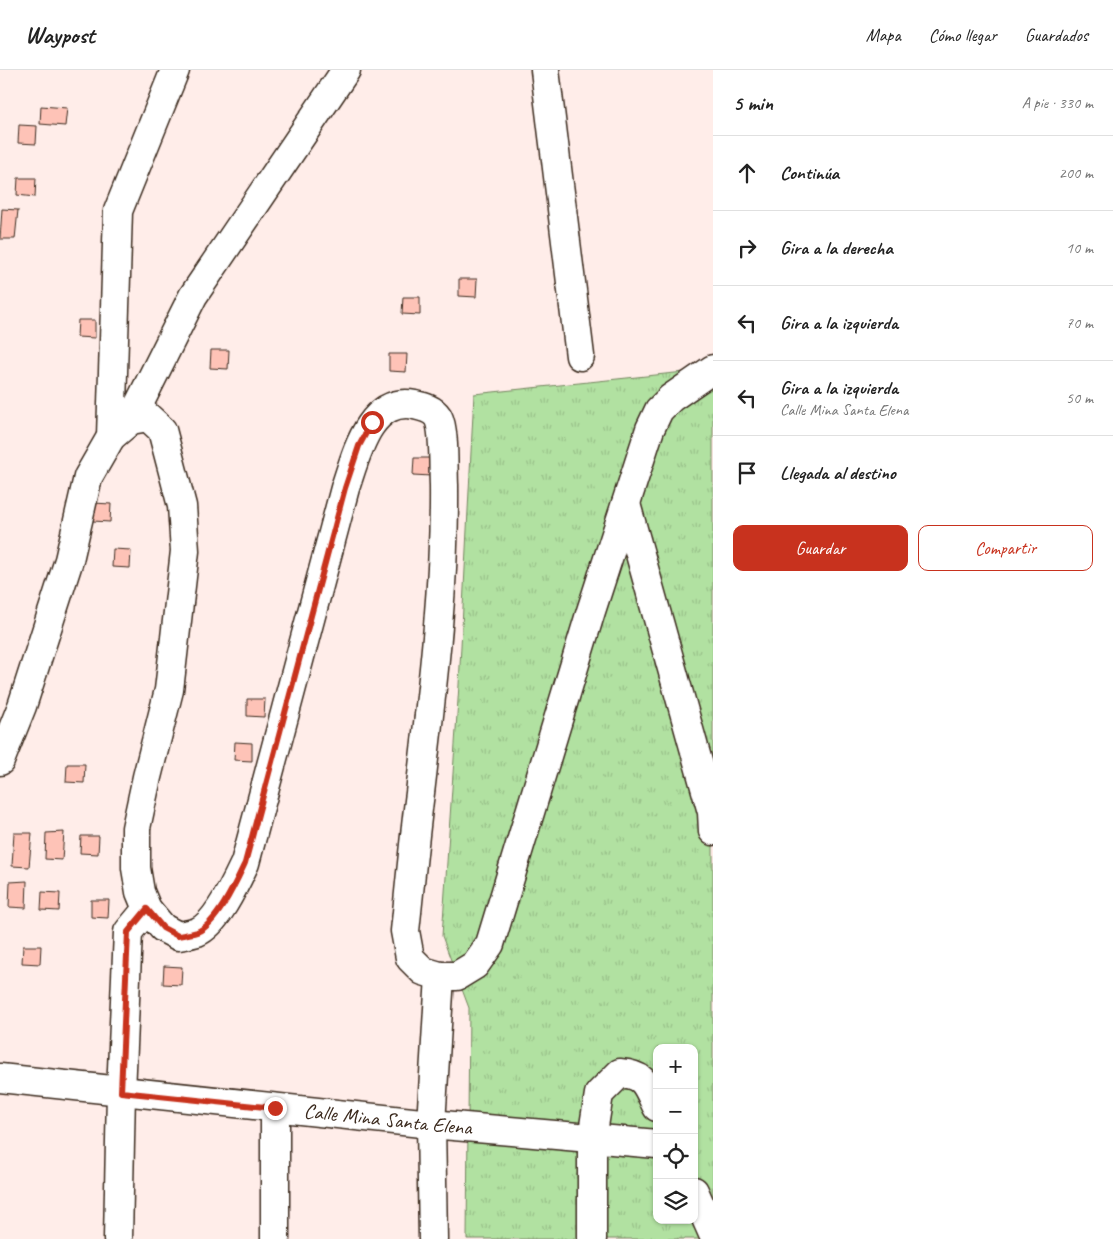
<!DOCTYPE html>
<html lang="es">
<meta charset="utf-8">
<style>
:root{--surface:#fff;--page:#f2f2f2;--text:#222;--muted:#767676;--line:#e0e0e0;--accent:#c8321e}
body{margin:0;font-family:Caveat,sans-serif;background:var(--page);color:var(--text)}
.controls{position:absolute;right:15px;bottom:15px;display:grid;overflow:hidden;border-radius:10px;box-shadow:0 1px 4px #0004}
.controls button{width:45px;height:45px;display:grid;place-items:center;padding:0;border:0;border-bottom:1px solid var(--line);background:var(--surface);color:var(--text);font:25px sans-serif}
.stop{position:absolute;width:15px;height:15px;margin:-11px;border:4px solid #c8321e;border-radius:50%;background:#fff}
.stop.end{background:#c8321e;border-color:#fff;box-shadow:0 1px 5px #0008}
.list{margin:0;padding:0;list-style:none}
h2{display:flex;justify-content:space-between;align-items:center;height:65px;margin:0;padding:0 20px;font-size:21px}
h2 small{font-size:16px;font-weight:400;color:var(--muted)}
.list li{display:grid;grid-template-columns:32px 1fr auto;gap:15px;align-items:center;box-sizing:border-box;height:75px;padding:0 20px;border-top:1px solid var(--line)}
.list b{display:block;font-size:19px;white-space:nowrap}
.list p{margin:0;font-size:16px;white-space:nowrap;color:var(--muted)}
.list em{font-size:16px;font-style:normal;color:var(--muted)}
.actions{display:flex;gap:10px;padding:15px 20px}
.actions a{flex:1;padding:11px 0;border:1px solid var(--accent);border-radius:10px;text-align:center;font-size:18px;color:var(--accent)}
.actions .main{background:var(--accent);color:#fff}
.icon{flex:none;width:28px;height:28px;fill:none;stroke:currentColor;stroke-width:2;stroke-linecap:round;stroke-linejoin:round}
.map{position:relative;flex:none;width:713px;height:1169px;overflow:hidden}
header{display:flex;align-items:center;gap:30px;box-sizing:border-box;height:70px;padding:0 25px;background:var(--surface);border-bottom:1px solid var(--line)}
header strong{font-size:24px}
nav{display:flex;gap:28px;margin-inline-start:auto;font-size:18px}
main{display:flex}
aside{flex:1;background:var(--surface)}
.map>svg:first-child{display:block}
.grass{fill:url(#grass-tufts);stroke:#768660;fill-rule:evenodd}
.building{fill:#fec3b7;stroke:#3b2a1e}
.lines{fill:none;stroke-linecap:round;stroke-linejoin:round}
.minor-casing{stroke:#3b2a1e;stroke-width:31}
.minor{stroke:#fff;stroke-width:28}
.route{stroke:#c8321e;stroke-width:6}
.labels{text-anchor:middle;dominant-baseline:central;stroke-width:5;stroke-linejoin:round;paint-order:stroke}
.street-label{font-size:21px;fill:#3b2a1e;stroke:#fff}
</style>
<header>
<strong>Waypost</strong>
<nav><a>Mapa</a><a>Cómo llegar</a><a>Guardados</a></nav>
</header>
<main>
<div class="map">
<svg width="713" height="1169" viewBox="0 0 713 1169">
<defs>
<pattern id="grass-tufts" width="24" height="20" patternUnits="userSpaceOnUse" patternTransform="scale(1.25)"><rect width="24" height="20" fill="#b1e1a1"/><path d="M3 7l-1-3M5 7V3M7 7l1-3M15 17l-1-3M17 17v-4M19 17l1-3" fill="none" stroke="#99c18a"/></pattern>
</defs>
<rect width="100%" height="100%" fill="#ffede9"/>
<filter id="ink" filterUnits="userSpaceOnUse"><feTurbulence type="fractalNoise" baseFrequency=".02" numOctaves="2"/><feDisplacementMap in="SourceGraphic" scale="10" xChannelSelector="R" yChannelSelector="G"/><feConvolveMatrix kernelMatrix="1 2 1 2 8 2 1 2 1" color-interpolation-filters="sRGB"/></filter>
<g filter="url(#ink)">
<!-- grass -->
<path class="grass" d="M 713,299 L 713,1169 L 467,1169 L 469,938 L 442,866 L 459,615 L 474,324 ZM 657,978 L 694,978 L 694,1150 L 657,1150 Z"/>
<!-- building -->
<g class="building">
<path d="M 41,36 L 67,38 L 65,56 L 40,54 Z"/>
<path d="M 19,55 L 37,56 L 36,74 L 18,73 Z"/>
<path d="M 18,108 L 36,108 L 35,127 L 17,125 Z"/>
<path d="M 2,139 L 18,140 L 15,169 L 0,169 Z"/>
<path d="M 459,209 L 477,209 L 476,227 L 459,226 Z"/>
<path d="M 403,227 L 420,227 L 420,245 L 402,244 Z"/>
<path d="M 78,250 L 95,250 L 95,268 L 77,267 Z"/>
<path d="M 211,280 L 229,280 L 228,299 L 210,298 Z"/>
<path d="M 389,284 L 407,284 L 406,302 L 389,301 Z"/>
<path d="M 414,388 L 431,388 L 431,406 L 413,405 Z"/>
<path d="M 93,433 L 111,434 L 110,452 L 93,451 Z"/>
<path d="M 113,479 L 131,480 L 130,498 L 112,497 Z"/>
<path d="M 247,629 L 265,629 L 264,647 L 247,646 Z"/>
<path d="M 235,672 L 252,673 L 252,691 L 234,690 Z"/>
<path d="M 67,694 L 85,694 L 84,713 L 66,712 Z"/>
<path d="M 64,762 L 62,790 L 45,789 L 46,763 Z"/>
<path d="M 14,763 L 32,763 L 29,797 L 12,796 Z"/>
<path d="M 81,766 L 99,766 L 98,784 L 80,783 Z"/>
<path d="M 27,811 L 26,838 L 9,837 L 10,812 Z"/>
<path d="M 42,822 L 60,823 L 59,841 L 41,840 Z"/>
<path d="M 91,830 L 109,830 L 108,848 L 91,847 Z"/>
<path d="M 23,876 L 41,876 L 40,894 L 22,893 Z"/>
<path d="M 164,896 L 182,897 L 181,915 L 163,914 Z"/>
</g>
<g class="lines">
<!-- minor casing -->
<g class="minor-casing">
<g id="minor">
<path d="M 545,0 L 580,286"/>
<path d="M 131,350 L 193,226 L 346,0"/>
<path d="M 111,367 L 118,141 L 175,0"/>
<path d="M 626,434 L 712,742 L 713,761"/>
<path d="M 0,691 L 22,636 L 69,490 L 88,407 L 111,367 L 131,350 L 148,347 L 162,360 L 182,436 L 185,481 L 169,620 L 147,707 L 136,758 L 136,798 L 140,822 L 147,839 L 163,858 L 178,866 C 184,865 191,864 197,862 C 217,854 236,812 245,793 L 345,418 C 356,386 369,326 415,335 C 424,337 433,339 438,347 C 445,360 443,399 444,415 C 445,518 432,620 420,723 C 414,769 410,815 405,861 L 410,888 L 423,901 L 440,906 L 457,906 L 475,895 L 490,874 L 591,541 L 650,359 L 659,340 L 671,328 L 713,299"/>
<path id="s1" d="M 0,1008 L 431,1054 L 657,1074"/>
<path d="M 275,1038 L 275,1169"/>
<path d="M 694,1121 L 713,1164"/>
<path d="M 118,1169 L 121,1022 L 128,862 L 147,839"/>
<path d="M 433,1169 L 431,1054 L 440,906"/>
<path d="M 592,1169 L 592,1069 L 599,1024 L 620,1003 C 646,1005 646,1015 657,1037"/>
</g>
</g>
<!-- minor -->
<use href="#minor" class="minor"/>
</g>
</g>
<g class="lines" filter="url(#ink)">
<!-- route -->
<path class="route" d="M 275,1038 L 121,1022 L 128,862 L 147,839 L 163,858 L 178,866 C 184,865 191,864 197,862 C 217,854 236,812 245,793 L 345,418 L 359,376 L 372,352"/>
</g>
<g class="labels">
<!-- street labels -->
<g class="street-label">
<text stroke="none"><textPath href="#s1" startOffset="390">Calle Mina Santa Elena</textPath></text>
</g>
</g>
</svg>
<div class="controls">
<button>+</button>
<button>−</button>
<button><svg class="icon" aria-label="locate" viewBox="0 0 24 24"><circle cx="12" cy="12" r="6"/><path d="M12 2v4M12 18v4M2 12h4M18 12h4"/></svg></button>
<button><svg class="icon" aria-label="layers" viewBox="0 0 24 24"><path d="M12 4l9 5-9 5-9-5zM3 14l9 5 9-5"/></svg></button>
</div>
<div class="stop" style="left:372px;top:352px"></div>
<div class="stop end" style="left:275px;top:1038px"></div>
</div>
<aside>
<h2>5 min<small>A pie · 330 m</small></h2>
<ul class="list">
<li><svg class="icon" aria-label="ahead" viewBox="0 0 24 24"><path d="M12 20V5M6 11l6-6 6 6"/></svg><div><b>Continúa</b></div><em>200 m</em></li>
<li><svg class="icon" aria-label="right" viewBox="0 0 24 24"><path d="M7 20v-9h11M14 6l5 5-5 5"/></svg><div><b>Gira a la derecha</b></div><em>10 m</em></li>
<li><svg class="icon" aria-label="left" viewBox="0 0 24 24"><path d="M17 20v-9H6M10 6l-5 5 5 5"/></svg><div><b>Gira a la izquierda</b></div><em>70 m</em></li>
<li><svg class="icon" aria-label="left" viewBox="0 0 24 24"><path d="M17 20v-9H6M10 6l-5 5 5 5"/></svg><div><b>Gira a la izquierda</b><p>Calle Mina Santa Elena</p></div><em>50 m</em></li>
<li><svg class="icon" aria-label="arrive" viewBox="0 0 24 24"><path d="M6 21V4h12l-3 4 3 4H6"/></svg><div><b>Llegada al destino</b></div></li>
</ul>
<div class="actions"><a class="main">Guardar</a><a>Compartir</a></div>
</aside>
</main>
